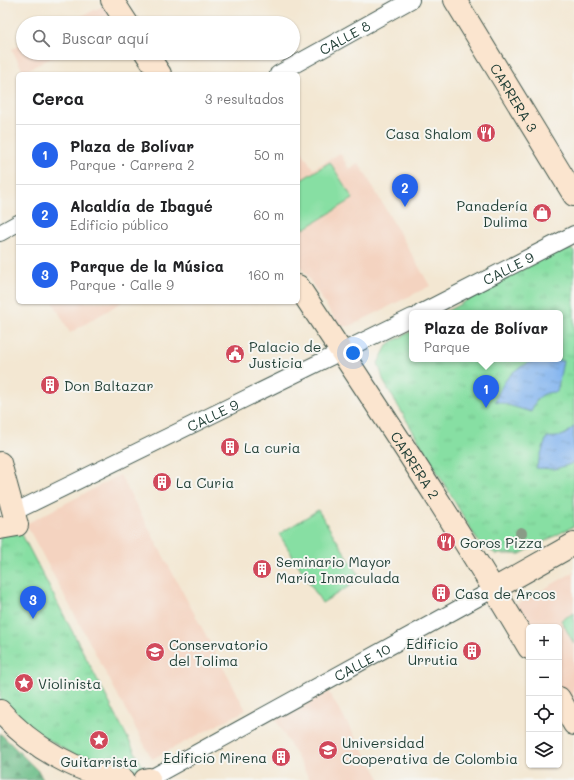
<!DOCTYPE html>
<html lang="es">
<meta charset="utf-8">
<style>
:root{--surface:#fff;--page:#f6f6f6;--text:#202124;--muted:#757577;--line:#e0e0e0;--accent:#2563eb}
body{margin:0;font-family:Mali,sans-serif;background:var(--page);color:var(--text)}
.controls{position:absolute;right:12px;bottom:12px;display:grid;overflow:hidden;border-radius:6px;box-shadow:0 1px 3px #0004}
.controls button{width:36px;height:36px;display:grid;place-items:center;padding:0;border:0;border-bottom:1px solid var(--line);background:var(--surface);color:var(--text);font:20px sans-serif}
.you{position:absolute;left:353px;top:353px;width:14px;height:14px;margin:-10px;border:3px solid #fff;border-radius:50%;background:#1a73e8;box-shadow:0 0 0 6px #1a73e833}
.badge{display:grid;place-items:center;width:26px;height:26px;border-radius:50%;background:var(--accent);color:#fff;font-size:13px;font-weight:700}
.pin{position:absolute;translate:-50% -33px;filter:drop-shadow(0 1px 2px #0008)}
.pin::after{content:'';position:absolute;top:21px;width:14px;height:12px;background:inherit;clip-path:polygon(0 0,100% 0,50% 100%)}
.popup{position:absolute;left:409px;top:310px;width:154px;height:52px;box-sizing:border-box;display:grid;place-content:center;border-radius:6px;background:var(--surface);filter:drop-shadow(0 1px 3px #0005);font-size:13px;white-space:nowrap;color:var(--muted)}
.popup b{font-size:15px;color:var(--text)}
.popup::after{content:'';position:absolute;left:50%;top:100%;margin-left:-8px;border:8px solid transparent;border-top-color:var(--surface)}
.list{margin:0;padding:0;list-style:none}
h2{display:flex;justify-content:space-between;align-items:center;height:52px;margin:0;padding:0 16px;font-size:17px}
h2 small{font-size:13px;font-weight:400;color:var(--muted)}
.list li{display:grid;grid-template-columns:26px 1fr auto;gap:12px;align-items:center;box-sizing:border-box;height:60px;padding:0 16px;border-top:1px solid var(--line)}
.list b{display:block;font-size:15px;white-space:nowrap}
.list p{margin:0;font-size:13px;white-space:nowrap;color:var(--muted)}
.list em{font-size:13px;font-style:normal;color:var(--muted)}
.icon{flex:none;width:22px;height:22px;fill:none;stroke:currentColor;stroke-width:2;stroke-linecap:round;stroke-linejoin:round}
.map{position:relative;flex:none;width:574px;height:780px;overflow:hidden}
.search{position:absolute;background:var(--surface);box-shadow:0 1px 3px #0004;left:16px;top:16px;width:284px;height:44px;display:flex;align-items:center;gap:10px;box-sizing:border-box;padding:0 14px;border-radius:22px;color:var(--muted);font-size:15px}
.panel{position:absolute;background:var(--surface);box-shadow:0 1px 3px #0004;left:16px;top:72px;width:284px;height:232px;border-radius:6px}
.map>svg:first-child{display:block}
.built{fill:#f4d3c0}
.green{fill:#87dfa3;stroke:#538e6c}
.forest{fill:url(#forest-firs);stroke:#467e5e}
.park{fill:url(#park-tufts);stroke:#538e6c}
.water{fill:url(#water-ripples);stroke:#507892}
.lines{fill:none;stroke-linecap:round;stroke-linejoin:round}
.street-casing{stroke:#3f564c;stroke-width:18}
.secondary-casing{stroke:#3f564c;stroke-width:24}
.street{stroke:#fff;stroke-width:16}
.secondary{stroke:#fbe5cf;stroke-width:22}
.tree{fill:#8a9b87}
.labels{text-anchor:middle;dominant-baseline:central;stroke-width:4;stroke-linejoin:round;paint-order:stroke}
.street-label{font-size:14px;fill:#1f3d34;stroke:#f6f6f2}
.poi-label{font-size:14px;fill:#1f3d34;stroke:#f6f6f2;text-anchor:start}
</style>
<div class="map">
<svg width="574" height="780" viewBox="0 0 574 780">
<defs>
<pattern id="forest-firs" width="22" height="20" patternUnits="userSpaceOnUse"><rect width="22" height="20" fill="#6dbe89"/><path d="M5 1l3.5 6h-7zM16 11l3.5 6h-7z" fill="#599c71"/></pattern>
<pattern id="park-tufts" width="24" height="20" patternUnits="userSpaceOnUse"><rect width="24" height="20" fill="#87dfa3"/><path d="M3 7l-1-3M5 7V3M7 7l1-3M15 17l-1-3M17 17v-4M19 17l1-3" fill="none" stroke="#74c08d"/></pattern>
<pattern id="water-ripples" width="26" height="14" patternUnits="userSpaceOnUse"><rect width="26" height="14" fill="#82b4ef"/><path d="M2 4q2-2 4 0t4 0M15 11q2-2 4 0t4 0" fill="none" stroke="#6a94c2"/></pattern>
</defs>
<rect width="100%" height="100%" fill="#f6f6f2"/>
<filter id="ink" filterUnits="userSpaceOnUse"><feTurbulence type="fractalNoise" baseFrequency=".025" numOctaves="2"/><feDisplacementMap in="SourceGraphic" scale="8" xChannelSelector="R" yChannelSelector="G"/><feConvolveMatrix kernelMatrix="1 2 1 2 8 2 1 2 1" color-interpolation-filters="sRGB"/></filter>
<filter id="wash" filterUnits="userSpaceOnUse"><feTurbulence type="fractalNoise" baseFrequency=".012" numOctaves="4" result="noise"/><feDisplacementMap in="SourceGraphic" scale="16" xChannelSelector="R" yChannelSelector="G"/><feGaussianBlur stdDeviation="0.9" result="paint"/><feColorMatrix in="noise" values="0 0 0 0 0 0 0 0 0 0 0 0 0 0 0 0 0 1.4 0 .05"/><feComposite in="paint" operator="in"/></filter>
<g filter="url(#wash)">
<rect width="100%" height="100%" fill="#f3e7d2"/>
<!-- built -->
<g class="built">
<path d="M 105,5 L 116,23 L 67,23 Z"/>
<path d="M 23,44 L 23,53 L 61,53 L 23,72 L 12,49 Z"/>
<path d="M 298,145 L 313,169 L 340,153 L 349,169 L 359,163 L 430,286 L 350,326 L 342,326 L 338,324 L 298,262 Z"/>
<path d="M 53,302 L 122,302 L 70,333 Z"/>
<path d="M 120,475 L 246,710 L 152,759 L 26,524 Z"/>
<path d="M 574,572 L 574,715 L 559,689 L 559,627 L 529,627 L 512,607 Z"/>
<path d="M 328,691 L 381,780 L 310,780 L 276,720 Z"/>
</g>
<!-- green -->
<g class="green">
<path d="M 330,162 L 353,199 L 304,229 L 298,219 L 298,182 Z"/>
<path d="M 318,510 L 361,579 L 322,603 L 279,534 Z"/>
<path d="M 574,613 L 574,644 L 561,620 Z"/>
</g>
<!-- forest -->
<path class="forest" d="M 0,733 L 39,772 L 43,780 L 0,780 Z"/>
<!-- park -->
<g class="park">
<path d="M 571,249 L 574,251 L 574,526 L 520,554 L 496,554 L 479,543 L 384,382 L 378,363 L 388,344 L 412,331 L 412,359 L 560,359 L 560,313 L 444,313 L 550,254 L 560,250 Z"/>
<path d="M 17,525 L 149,779 L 115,779 L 0,711 L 0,528 Z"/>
</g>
<!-- water -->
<g class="water">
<path d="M 540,359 L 563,361 L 557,392 C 541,392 536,398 531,412 L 495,401 C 505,376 514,367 540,359 Z"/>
<path d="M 574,426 L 574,463 L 555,469 L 536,468 L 547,437 C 559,438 566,436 574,426 Z"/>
</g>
</g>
<g filter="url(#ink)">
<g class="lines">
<!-- street casing -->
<g class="street-casing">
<g id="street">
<path id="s1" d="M 278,74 L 411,0"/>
<path d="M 0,233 L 18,223"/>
<path id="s2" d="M 420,313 L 574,234"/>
<path id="s3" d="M 14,512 L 412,317"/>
<path id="s4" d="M 149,779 L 494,589"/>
</g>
</g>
<!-- secondary casing -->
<g class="secondary-casing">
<g id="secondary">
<path d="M 112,0 L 127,23"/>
<path id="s5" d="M 455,0 L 574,195"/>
<path d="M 146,53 L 160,74"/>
<path id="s6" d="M 298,286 C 377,405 456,524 529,648"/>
<path d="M 0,463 L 17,525 L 0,528"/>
<path d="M 494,589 L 574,544"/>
<path d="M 559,698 L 574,724"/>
<path d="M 0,711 C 31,747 77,773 124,780"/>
<path d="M 145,780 L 149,779 L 149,780"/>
</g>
</g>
<!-- street -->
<use href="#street" class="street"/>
<!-- secondary -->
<use href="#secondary" class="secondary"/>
</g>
<!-- trees -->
<circle class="tree" cx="521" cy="533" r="6"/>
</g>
<!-- icons -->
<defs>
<g id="restaurant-disc" transform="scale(1)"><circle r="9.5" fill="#d1495b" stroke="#f6f6f2"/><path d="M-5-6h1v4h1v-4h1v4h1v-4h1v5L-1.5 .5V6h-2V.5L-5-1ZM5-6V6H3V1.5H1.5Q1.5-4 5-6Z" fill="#fff"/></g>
<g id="shop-disc" transform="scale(1)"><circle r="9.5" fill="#d1495b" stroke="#f6f6f2"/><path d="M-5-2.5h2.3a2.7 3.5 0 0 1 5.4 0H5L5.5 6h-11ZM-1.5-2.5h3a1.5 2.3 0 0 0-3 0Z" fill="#fff"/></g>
<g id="civic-disc" transform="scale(1)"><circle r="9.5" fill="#d1495b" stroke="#f6f6f2"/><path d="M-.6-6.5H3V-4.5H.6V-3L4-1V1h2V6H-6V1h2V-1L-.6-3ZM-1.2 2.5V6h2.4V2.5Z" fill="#fff"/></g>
<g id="building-disc" transform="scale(1)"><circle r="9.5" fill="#d1495b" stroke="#f6f6f2"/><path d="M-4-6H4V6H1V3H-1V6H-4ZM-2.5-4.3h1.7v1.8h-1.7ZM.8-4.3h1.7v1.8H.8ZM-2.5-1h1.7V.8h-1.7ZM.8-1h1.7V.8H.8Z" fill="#fff"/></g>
<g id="university-disc" transform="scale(1)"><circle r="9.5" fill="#d1495b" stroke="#f6f6f2"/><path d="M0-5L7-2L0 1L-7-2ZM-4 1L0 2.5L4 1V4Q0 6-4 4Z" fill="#fff"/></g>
<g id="sight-disc" transform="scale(1)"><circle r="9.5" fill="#d1495b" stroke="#f6f6f2"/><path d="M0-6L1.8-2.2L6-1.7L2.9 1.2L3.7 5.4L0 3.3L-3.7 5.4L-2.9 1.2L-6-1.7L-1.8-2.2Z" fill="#fff"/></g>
</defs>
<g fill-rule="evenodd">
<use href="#restaurant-disc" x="486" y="133"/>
<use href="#shop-disc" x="542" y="213"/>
<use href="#civic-disc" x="235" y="354"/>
<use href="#building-disc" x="50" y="385"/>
<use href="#building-disc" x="230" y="447"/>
<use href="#building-disc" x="162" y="482"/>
<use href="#restaurant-disc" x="446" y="542"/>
<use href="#building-disc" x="262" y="569"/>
<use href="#building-disc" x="441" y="593"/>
<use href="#building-disc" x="472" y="651"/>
<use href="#university-disc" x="155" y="652"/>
<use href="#sight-disc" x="24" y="683"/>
<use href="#sight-disc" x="99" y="740"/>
<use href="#university-disc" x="328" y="750"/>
<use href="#building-disc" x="281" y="757"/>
</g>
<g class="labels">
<!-- street labels -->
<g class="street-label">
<text stroke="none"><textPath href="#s1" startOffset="76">CALLE 8</textPath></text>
<text stroke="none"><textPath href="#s5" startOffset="114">CARRERA 3</textPath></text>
<text stroke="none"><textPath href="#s2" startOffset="99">CALLE 9</textPath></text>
<text stroke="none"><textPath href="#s3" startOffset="221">CALLE 9</textPath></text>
<text stroke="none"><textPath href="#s6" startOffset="214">CARRERA 2</textPath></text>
<text stroke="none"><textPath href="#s4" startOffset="243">CALLE 10</textPath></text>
</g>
<!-- poi labels -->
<g class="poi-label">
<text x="472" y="133" text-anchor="end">Casa Shalom</text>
<text x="528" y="205" text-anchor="end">Panadería<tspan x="528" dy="16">Dulima</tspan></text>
<text x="249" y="346">Palacio de<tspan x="249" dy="16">Justicia</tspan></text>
<text x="64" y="385">Don Baltazar</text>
<text x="244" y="447">La curia</text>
<text x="176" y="482">La Curia</text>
<text x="460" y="542">Goros Pizza</text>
<text x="276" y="561">Seminario Mayor<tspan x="276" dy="16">María Inmaculada</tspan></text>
<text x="455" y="593">Casa de Arcos</text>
<text x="458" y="643" text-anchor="end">Edificio<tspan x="458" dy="16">Urrutia</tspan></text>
<text x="169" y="644">Conservatorio<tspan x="169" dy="16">del Tolima</tspan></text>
<text x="38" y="683">Violinista</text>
<text x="342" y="742">Universidad<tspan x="342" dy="16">Cooperativa de Colombia</tspan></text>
<text x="267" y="757" text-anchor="end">Edificio Mirena</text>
<text x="99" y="761" text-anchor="middle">Guitarrista</text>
</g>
</g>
</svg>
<div class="controls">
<button>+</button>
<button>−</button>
<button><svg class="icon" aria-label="locate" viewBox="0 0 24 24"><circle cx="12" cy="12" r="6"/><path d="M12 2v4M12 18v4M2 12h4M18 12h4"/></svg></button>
<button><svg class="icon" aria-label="layers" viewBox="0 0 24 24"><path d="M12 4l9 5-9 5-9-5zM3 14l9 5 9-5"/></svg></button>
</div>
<div class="you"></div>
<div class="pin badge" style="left:486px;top:408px">1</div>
<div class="popup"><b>Plaza de Bolívar</b>Parque</div>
<div class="pin badge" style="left:405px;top:207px">2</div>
<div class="pin badge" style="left:33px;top:619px">3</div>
<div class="search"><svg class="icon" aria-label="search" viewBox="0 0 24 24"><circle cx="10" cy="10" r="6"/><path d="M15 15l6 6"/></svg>Buscar aquí</div>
<section class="panel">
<h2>Cerca<small>3 resultados</small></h2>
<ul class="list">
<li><span class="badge">1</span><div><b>Plaza de Bolívar</b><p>Parque · Carrera 2</p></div><em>50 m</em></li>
<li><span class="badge">2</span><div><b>Alcaldía de Ibagué</b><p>Edificio público</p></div><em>60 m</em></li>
<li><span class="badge">3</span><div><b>Parque de la Música</b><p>Parque · Calle 9</p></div><em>160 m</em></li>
</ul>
</section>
</div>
